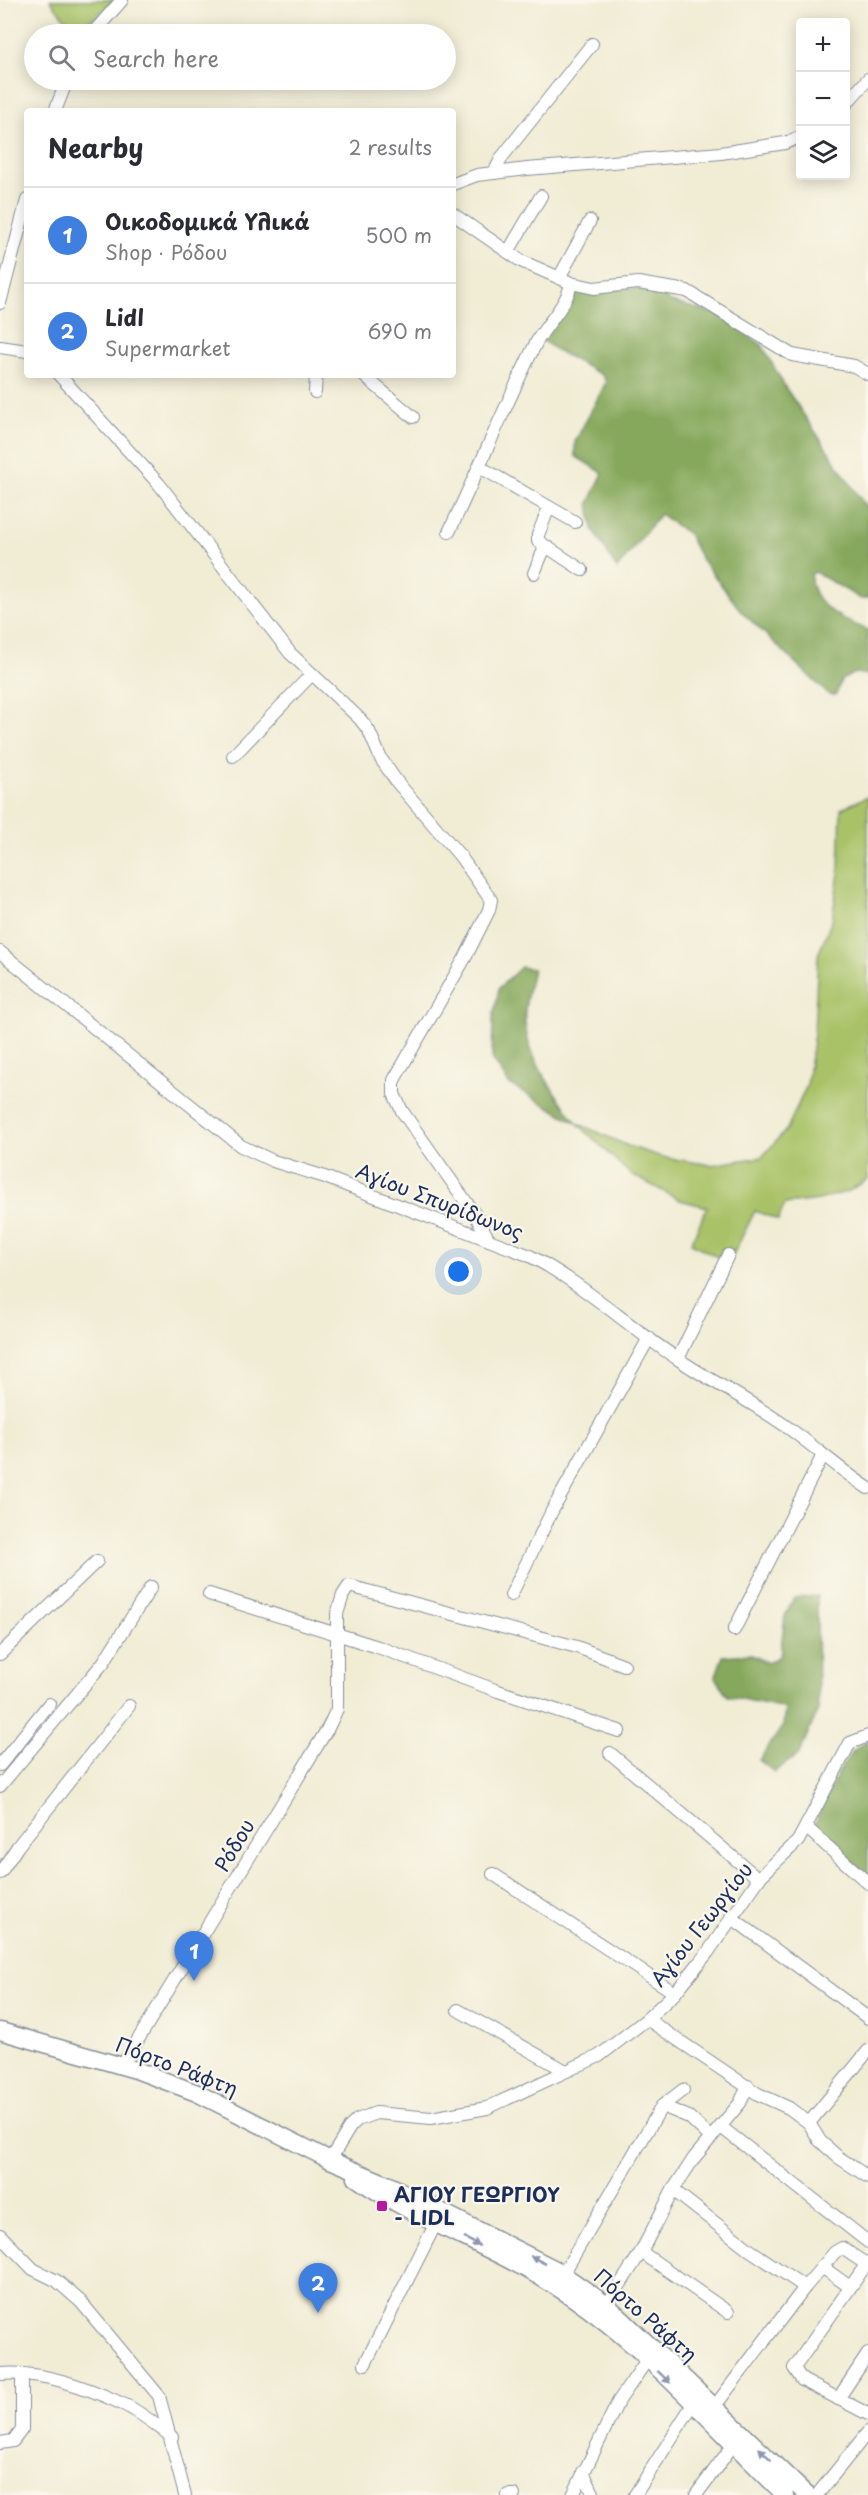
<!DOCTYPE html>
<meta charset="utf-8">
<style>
:root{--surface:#fff;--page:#f2f2f3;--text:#2b2b33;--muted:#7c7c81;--line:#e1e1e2;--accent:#111827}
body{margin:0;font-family:"Playpen Sans",sans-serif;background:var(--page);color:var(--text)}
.controls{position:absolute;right:18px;top:18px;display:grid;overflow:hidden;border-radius:6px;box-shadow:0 3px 15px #0003}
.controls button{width:54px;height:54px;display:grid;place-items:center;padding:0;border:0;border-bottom:2px solid var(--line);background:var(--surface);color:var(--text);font:30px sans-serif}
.you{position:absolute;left:459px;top:1272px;width:21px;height:21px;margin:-15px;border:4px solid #fff;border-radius:50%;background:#1a73e8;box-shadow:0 0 0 9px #1a73e833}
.badge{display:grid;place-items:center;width:39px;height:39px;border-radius:50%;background:var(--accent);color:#fff;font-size:20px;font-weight:700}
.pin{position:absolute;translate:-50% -50px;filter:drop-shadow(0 2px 3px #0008)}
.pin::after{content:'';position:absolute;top:32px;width:21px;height:18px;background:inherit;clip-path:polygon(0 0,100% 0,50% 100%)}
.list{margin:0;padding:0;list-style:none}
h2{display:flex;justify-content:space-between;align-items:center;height:78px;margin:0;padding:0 24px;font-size:26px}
h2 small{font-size:20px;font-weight:400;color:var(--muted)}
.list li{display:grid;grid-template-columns:39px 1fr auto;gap:18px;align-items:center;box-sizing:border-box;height:96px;padding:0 24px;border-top:2px solid var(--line)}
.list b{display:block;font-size:22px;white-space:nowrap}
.list p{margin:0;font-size:20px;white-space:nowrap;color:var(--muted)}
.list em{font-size:20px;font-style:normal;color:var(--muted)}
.icon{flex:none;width:33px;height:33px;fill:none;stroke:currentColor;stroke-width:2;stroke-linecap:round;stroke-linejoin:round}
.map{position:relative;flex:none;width:868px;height:2495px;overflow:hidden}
.search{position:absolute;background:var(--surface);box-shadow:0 3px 15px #0003;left:24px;top:24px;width:432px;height:66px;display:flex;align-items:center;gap:15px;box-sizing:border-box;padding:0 21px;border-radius:33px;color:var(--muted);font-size:22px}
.panel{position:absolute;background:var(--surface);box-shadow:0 3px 15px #0003;left:24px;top:108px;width:432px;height:270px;border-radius:6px}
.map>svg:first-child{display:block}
.green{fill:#a9c267;stroke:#627862;stroke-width:1.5}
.forest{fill:#86a85c;stroke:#506c5d;stroke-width:1.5}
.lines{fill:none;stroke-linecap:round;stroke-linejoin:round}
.minor-casing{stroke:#868e99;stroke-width:14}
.secondary-casing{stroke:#868e99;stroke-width:19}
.minor{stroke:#fff;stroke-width:12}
.secondary{stroke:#fff;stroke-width:16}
.oneway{fill:#8d97ae}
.poi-dot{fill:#b5179e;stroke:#fbf7ec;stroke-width:2}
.labels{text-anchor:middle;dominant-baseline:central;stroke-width:4.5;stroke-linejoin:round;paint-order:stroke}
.street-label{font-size:20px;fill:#1b2f5e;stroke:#fbf7ec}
.poi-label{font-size:20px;font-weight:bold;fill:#1b2f5e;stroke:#fbf7ec;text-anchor:start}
</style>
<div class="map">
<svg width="868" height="2495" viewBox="0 0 868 2495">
<rect width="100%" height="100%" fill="#fbf7ec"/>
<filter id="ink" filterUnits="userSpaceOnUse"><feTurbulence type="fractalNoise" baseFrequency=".0167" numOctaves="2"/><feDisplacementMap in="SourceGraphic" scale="12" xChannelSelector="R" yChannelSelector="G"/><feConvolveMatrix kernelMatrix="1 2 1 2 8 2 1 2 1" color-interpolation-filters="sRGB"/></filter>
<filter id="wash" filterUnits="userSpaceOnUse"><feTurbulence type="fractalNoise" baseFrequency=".008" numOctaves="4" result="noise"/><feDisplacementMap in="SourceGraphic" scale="24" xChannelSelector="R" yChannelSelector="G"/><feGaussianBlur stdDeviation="1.35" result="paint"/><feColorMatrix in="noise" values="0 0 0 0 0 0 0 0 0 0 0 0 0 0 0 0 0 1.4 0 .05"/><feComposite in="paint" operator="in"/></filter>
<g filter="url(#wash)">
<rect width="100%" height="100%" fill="#f1ecd4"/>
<!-- green -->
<g class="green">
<path d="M 50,0 L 114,0 L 95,18 L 81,26 L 65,19 Z"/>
<path d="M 868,796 L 868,1179 L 849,1191 L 819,1200 L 785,1204 L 778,1220 L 755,1211 L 729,1263 L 691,1243 L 707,1207 L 680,1200 L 630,1174 L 577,1123 L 628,1146 L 662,1157 L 711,1165 L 762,1157 L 787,1129 L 807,1085 L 814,1033 L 818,955 L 832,920 L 839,872 L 841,809 Z"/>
</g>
<!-- forest -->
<g class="forest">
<path d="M 654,288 L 671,302 L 717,314 L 762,345 L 785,387 L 868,510 L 868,598 L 861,599 L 815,572 L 811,575 C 810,606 844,620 868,630 L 868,675 L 855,673 L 841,680 L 836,695 L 829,695 L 741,611 L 700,557 L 688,534 L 660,514 L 617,569 L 593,529 L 589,503 L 603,473 L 575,456 L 575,442 L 606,382 L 602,375 L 556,350 L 541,339 L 575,290 Z"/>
<path d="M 521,967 L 533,969 C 530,983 526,997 525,1011 C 522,1053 554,1092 577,1123 L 509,1084 L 492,1058 L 493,1018 L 499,988 Z"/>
<path d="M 817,1596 L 818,1711 L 799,1754 L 774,1772 L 759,1760 L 783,1726 L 785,1708 L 728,1696 L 715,1678 L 723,1656 L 750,1654 L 768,1663 L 780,1656 L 785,1616 L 794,1598 Z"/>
<path d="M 868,1741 L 868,1876 L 813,1827 C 825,1803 842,1750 868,1741 Z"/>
</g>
</g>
<g filter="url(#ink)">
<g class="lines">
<!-- minor casing -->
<g class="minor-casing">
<g id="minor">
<path d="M 92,34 L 122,0"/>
<path d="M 846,104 L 868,79"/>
<path d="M 55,111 L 67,80"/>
<path d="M 494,173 L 502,157 L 592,44"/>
<path d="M 453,184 L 477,175 L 527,169 L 721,153 L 785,143 L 800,137"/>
<path d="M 453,214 L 521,261 L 571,283 L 594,288 L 638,283 L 687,291 L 792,355 L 854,366 L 868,374"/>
<path d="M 508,252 L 541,196"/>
<path d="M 559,278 L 590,221"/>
<path d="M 0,303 L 27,200"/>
<path d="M 0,347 L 27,351"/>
<path d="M 59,375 L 159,484 L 290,653 L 360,719 L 369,731 L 381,759 L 397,782 L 460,856 L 491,900 L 489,910 L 465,958 L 394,1080 L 394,1094 L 402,1111 L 476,1216 L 489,1240"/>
<path d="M 363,375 L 413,417"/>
<path d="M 315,392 L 316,375"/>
<path d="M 480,467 L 549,507 L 538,535 L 538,541 L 582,570"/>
<path d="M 549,507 L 575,522"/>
<path d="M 449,532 C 479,469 505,405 536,343 C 546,324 568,304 571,283"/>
<path d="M 534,573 L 545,547"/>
<path d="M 233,756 L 312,674"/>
<path d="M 0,952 L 241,1146 L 273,1161 L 322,1176 L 528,1255 C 583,1283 627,1326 678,1359 C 718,1386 761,1406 798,1435 C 822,1453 843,1472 868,1488"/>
<path d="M 678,1359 L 728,1255"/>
<path d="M 209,1594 L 378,1647 L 498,1691 L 619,1731"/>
<path d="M 511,1595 L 552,1511 L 649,1338"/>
<path d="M 734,1630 L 822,1457"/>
<path d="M 0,1654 L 97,1561"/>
<path d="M 610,1753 L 759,1879"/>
<path d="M 0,1765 L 49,1704"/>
<path d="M 0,1786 L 103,1663 L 151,1587"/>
<path d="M 807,1828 L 868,1883"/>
<path d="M 0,1873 L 18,1846 L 129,1706"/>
<path d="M 493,1874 L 675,1993"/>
<path d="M 731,1917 L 868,2018"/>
<path d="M 458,2010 L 566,2071"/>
<path d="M 647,2019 L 758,2094 L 789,2108 L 809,2123 L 820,2141 L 838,2157 L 868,2177"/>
<path d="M 122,2066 L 328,1728 L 337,1709 L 337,1614 L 343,1595 L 349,1586 L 577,1647 L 624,1665"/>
<path d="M 662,2106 L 689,2117 L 711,2138"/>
<path d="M 809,2123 L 868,2051"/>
<path d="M 721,2127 L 868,2242"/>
<path d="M 330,2160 L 350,2127 L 357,2120 L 376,2113 L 431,2118 L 487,2108 L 599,2056 L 647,2019 L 675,1993 L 708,1952 L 761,1876 L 798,1841 L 850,1743 L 868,1736"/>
<path d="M 673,2190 L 750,2250 L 805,2287"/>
<path d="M 0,2235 L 33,2269 L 57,2281 L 81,2302 L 159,2396 L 185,2495"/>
<path d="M 641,2252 L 728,2312"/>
<path d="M 868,2262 L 794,2368 L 802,2380 L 868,2414"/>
<path d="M 822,2267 L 850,2287"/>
<path d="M 563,2274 L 662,2106 L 683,2090"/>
<path d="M 607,2305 L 641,2252 L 673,2190 L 694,2158 L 740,2103 L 748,2086"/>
<path d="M 365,2364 L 436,2223"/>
<path d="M 0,2374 C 41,2370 89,2388 125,2405 C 142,2413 157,2426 172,2437"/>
<path d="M 838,2399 L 868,2354"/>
<path d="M 715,2406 L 805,2287 L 835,2252 L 842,2248 L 866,2264"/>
<path d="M 0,2443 L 13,2441 L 22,2429 L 22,2374"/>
<path d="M 583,2472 L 594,2495"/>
<path d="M 508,2495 L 514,2495"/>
<path d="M 573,2495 L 618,2402 L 647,2360"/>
<path d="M 635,2495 L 693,2404"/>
<path d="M 696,2495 L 733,2445"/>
<path d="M 817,2495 L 868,2432"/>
</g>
</g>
<!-- secondary casing -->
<g class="secondary-casing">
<g id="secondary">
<path d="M 0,2031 L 136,2070 L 197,2093 L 330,2160 L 387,2184 L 557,2270 L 607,2305 L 807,2495"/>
<path d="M 356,2178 C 422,2224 501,2249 567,2294 C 649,2349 715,2428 785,2495"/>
</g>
</g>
<!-- minor -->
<use href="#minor" class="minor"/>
<!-- secondary -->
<use href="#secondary" class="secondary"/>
</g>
<!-- one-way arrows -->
<defs><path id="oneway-solid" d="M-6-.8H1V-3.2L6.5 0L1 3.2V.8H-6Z" transform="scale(1.5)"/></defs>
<g class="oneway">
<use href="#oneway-solid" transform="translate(472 2242) rotate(27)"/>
<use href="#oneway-solid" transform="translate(538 2260) rotate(-153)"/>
<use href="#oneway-solid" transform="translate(664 2377) rotate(43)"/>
<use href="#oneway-solid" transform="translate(765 2454) rotate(-136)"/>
</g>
</g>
<!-- markers -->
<rect class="poi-dot" x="376" y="2200" width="12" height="12" rx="3"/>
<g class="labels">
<!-- street labels -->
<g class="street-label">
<text transform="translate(440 1201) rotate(21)">Αγίου Σπυρίδωνος</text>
<text transform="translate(234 1845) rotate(-59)">Ρόδου</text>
<text transform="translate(701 1924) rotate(-52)">Αγίου Γεωργίου</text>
<text transform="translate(177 2066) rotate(21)">Πόρτο Ράφτη</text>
<text transform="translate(646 2315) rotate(41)">Πόρτο Ράφτη</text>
</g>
<!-- poi labels -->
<g class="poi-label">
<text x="394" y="2194">ΑΓΙΟΥ ΓΕΩΡΓΙΟΥ<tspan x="394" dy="23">- LIDL</tspan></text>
</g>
</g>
</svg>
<div class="controls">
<button>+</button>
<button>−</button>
<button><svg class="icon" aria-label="layers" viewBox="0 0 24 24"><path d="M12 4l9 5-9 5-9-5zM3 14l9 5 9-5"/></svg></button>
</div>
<div class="you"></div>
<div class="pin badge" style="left:194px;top:1981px;background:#3f7fe0">1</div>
<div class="pin badge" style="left:318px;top:2313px;background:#3f7fe0">2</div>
<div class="search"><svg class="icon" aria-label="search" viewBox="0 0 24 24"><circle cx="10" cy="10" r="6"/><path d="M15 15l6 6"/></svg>Search here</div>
<section class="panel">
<h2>Nearby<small>2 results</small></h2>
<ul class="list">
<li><span class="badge" style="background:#3f7fe0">1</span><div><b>Οικοδομικά Υλικά</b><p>Shop · Ρόδου</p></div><em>500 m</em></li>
<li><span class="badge" style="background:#3f7fe0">2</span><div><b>Lidl</b><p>Supermarket</p></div><em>690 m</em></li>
</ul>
</section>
</div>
